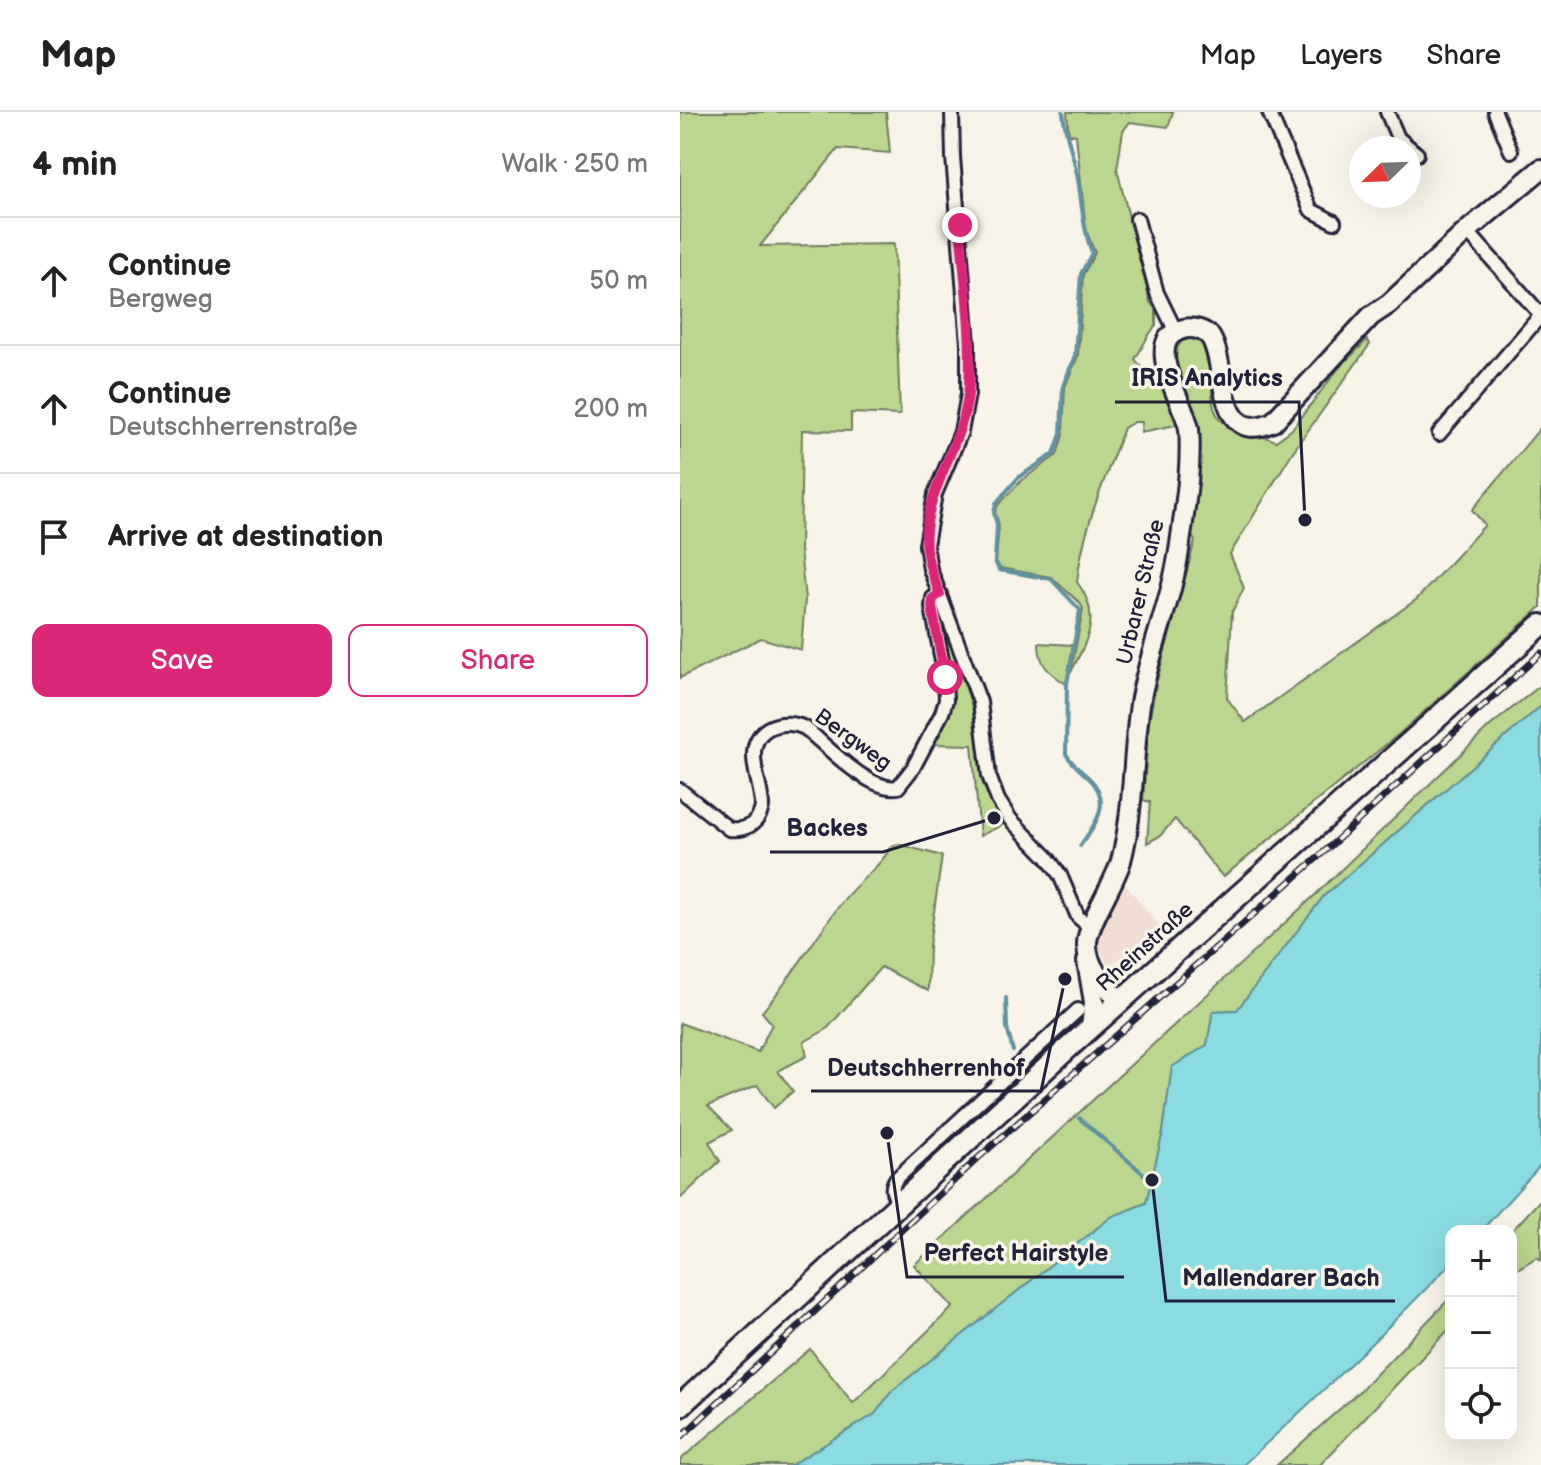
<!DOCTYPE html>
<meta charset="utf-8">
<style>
:root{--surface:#fff;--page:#f2f2f2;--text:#222;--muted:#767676;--line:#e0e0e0;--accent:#db2777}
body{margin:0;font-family:"Balsamiq Sans",sans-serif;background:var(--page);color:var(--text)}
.controls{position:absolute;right:24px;bottom:24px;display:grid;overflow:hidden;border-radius:16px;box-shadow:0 8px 32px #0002}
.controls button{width:72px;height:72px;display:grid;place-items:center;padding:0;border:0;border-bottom:2px solid var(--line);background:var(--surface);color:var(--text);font:40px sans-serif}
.compass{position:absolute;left:669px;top:24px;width:72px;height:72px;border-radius:50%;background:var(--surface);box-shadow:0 8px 32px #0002;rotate:247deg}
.stop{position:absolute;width:24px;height:24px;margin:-18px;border:6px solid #db2777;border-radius:50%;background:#fff}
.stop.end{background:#db2777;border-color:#fff;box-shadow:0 2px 8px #0008}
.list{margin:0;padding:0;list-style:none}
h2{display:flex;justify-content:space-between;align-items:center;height:104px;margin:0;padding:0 32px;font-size:34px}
h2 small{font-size:26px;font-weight:400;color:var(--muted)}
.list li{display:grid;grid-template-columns:52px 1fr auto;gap:24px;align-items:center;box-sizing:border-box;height:128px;padding:0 32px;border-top:2px solid var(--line)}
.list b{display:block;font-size:30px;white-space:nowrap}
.list p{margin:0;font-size:26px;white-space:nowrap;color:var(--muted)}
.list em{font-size:26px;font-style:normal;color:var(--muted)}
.actions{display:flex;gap:16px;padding:24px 32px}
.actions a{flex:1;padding:18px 0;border:2px solid var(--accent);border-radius:16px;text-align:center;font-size:28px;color:var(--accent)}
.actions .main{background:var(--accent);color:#fff}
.icon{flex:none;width:44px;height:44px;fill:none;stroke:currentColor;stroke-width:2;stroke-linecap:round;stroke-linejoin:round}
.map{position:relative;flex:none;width:861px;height:1353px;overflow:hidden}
header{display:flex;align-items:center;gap:48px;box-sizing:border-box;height:112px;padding:0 40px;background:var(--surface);border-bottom:2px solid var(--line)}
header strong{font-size:38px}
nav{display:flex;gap:44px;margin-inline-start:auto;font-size:28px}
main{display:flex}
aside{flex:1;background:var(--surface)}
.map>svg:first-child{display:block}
.built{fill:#f2ddd4}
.green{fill:#bbd68e;stroke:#6e7c64;stroke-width:2}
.water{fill:#8adce1;stroke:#60929f;stroke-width:2}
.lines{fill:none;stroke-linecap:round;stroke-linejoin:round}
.stream{stroke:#60929f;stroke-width:4}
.street-casing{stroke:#22223b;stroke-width:18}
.secondary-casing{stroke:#22223b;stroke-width:24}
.primary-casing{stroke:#22223b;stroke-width:26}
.street{stroke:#f7f3e8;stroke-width:12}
.secondary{stroke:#f7f3e8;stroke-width:18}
.primary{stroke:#f7f3e8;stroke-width:20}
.rail-casing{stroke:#22223b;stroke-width:7}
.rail{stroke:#f7f3e8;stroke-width:4;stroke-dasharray:12;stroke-linecap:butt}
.route{stroke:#db2777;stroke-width:10}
.labels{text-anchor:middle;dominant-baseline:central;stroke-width:7;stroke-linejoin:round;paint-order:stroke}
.street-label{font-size:22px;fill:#22223b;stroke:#f7f3e8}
.leader{fill:none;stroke:#22223b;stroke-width:3}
.callout-dot{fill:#22223b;stroke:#f7f3e8;stroke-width:3}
.callout-label{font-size:24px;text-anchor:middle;font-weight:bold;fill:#22223b;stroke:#f7f3e8;stroke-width:7;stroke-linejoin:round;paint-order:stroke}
</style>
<header>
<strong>Map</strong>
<nav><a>Map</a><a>Layers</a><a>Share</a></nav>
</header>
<main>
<aside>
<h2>4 min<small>Walk · 250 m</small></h2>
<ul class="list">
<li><svg class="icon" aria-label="ahead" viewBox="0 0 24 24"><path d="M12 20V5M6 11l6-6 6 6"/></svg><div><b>Continue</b><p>Bergweg</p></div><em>50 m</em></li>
<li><svg class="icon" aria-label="ahead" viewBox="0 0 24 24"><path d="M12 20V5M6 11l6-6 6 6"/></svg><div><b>Continue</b><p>Deutschherrenstraße</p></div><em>200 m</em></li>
<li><svg class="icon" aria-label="arrive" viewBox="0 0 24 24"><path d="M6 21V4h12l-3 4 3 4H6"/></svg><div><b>Arrive at destination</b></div></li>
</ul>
<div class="actions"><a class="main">Save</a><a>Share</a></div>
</aside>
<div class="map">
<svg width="861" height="1353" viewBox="0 0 861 1353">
<rect width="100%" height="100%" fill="#f7f3e8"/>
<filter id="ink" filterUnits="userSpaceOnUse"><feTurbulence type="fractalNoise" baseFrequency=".0125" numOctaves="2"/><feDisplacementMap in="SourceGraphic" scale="16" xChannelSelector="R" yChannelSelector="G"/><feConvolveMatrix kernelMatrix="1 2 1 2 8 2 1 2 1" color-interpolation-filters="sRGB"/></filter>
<g filter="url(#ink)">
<!-- built -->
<path class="built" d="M 442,768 L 483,818 L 446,847 L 437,848 L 429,855 L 420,839 L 418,823 Z"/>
<!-- green -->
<g class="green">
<path d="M 0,0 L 206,0 L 210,41 L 158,37 L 80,134 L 214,132 L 220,303 L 171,301 L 171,319 L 122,318 L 120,438 L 125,487 L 121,538 L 81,526 L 0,566 Z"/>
<path d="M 387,0 L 493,0 L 488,15 L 450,10 L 443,19 L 437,57 L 470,190 L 476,198 L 476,214 C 467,222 463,236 455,247 C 460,255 468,258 474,266 C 485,279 496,295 501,312 L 461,320 L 462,310 L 454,310 L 444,316 C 425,367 403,415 397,470 C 422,503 408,527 391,560 L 403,497 L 400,491 L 371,465 L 320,456 L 316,449 L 319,413 L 315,400 L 318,393 L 342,368 L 377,343 L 383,323 L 385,275 L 398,244 L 403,163 L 415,141 L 406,118 L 396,23 L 389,22 Z"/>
<path d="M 512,226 C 549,237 518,290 543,310 C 558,322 579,322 596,329 L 611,318 L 659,256 L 687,228 L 690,232 L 612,341 L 550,442 L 564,476 L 552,500 L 547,586 L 565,610 L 737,487 L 805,413 L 792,398 L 861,315 L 861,495 L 719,622 L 543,765 L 495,707 L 480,724 L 467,731 L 470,690 L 463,688 L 469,609 L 476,572 L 515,429 L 509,419 L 515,307 L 496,249 L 497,236 L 502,229 Z"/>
<path d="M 260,495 L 290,588 L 298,618 L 303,670 L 324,712 L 300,724 L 292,633 L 253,632 L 268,603 L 274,576 L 257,496 Z"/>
<path d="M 359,531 L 393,533 L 386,572 C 368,560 359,553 359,531 Z"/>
<path d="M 861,573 L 861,594 L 644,784 L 557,898 L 533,899 L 527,933 L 492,955 L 483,1020 L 466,1091 L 431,1105 L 212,1279 L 195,1302 L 111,1353 L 0,1353 L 0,1348 L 130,1237 L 173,1291 L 273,1195 L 234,1153 L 633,785 L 810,614 Z"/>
<path d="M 218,732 L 262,744 L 249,834 L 248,879 L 201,855 L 147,917 L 124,930 L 127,944 L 98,959 L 113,979 L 94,996 L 77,973 L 28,994 L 52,1018 L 29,1030 L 40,1049 L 0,1087 L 0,911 L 78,940 L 92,912 L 82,900 C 113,864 137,822 166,785 C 180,768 203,752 211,734 Z"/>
<path d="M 861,1087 L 861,1148 L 857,1145 L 831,1161 L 831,1120 Z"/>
<path d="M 771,1185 L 771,1215 L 640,1353 L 597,1353 L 681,1278 Z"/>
</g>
<!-- water -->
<path class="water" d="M 861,594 L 861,1053 L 801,1119 L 771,1119 L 771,1151 C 704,1221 634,1288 563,1353 L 111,1353 L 195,1302 L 212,1279 L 431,1105 L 466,1091 L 483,1020 L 492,955 L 527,933 L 533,899 L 557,898 L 644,784 Z"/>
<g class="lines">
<!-- stream -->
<g class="stream">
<path d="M 383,0 C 385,23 394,44 398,67 C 402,93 403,116 412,141 L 401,162 L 395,244 L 383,274 L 381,322 L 374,342 L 339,365 L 316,391 L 314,401 L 317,413 L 315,449 L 319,458 L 371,467 L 400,498 L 387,572 L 386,642 C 392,652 400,658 409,666 C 433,689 416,712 400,734"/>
<path d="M 326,886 L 327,916 L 333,939"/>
<path d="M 399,1006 L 473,1070"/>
</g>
<!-- street casing -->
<g class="street-casing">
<g id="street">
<path d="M 272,0 L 273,45 L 288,232 L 288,282 L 281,320 L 255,382 L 246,433 L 250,457 L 300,590 L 309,664 L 318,688 L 330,707 L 367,745 L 380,763 L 398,805 L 411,816"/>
<path d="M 589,0 L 631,98 L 654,110"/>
<path d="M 707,0 L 718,26 L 737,42"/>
<path d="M 815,0 L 831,39"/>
<path d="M 457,107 L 477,181 L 496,220"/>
<path d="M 759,322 L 861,203 L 787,119"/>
<path d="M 0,678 L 49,717 C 65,719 79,712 82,695 C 82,678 74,661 74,644 C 73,615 103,605 125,616 C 147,634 189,680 218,675 L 233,656 L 262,601 L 266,588 L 265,565 L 252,495 L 253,486 L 260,482"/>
<path d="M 218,1091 C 213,1081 210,1077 216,1067 L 398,898"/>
</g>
</g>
<!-- secondary casing -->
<g class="secondary-casing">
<g id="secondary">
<path d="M 407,849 L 414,890 L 411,916"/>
<path d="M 440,890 C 426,873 407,856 407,833 C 406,813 434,773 441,749 C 455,696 452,640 461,586 C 471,534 493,485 500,432 C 505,395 512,354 509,317 C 506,294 462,231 500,218 C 510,214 521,217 529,223 C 549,249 533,336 593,310 L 691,204 L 709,192 L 787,119 L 861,57"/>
</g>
</g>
<!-- primary casing -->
<g class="primary-casing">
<path id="primary" d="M 0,1294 L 387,937 L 861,513"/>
</g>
<!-- street -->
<use href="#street" class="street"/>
<!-- secondary -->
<use href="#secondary" class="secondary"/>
<!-- primary -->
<use href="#primary" class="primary"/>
<!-- rail casing -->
<g class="rail-casing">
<path id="rail" d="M 0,1326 L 297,1047 L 646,738 L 861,541"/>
</g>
<!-- rail -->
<use href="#rail" class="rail"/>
</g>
</g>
<g class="lines" filter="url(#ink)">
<!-- route -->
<path class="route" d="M 265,565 L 252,495 L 253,486 L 260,482 C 254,467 248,452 246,436 C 241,386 282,334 288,283 C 294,228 284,168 280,113"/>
</g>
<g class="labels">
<!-- street labels -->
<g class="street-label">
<text transform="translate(461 480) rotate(-77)">Urbarer Straße</text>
<text transform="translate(173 628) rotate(36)">Bergweg</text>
<text transform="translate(465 835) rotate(-42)">Rheinstraße</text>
</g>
</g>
<!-- callouts -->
<path class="leader" d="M625 408L619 290H435M314 706L203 740H90M385 867L361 979H131M207 1021L227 1165H444M472 1068L486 1189H715"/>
<g class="callout-dot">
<circle cx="625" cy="408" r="8"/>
<circle cx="314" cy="706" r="8"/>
<circle cx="385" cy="867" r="8"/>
<circle cx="207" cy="1021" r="8"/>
<circle cx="472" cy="1068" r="8"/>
</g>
<g class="callout-label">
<text x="527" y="274">IRIS Analytics</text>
<text x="147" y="724">Backes</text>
<text x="246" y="964">Deutschherrenhof</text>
<text x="336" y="1149">Perfect Hairstyle</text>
<text x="601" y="1174">Mallendarer Bach</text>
</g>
</svg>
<div class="controls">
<button>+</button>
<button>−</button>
<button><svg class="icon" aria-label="locate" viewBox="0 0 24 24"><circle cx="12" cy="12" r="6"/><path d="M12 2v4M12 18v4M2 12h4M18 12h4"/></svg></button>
</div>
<svg class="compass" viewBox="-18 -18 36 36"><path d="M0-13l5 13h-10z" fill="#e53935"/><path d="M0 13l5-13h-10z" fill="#767676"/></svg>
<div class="stop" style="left:265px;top:565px"></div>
<div class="stop end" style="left:280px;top:113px"></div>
</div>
</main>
